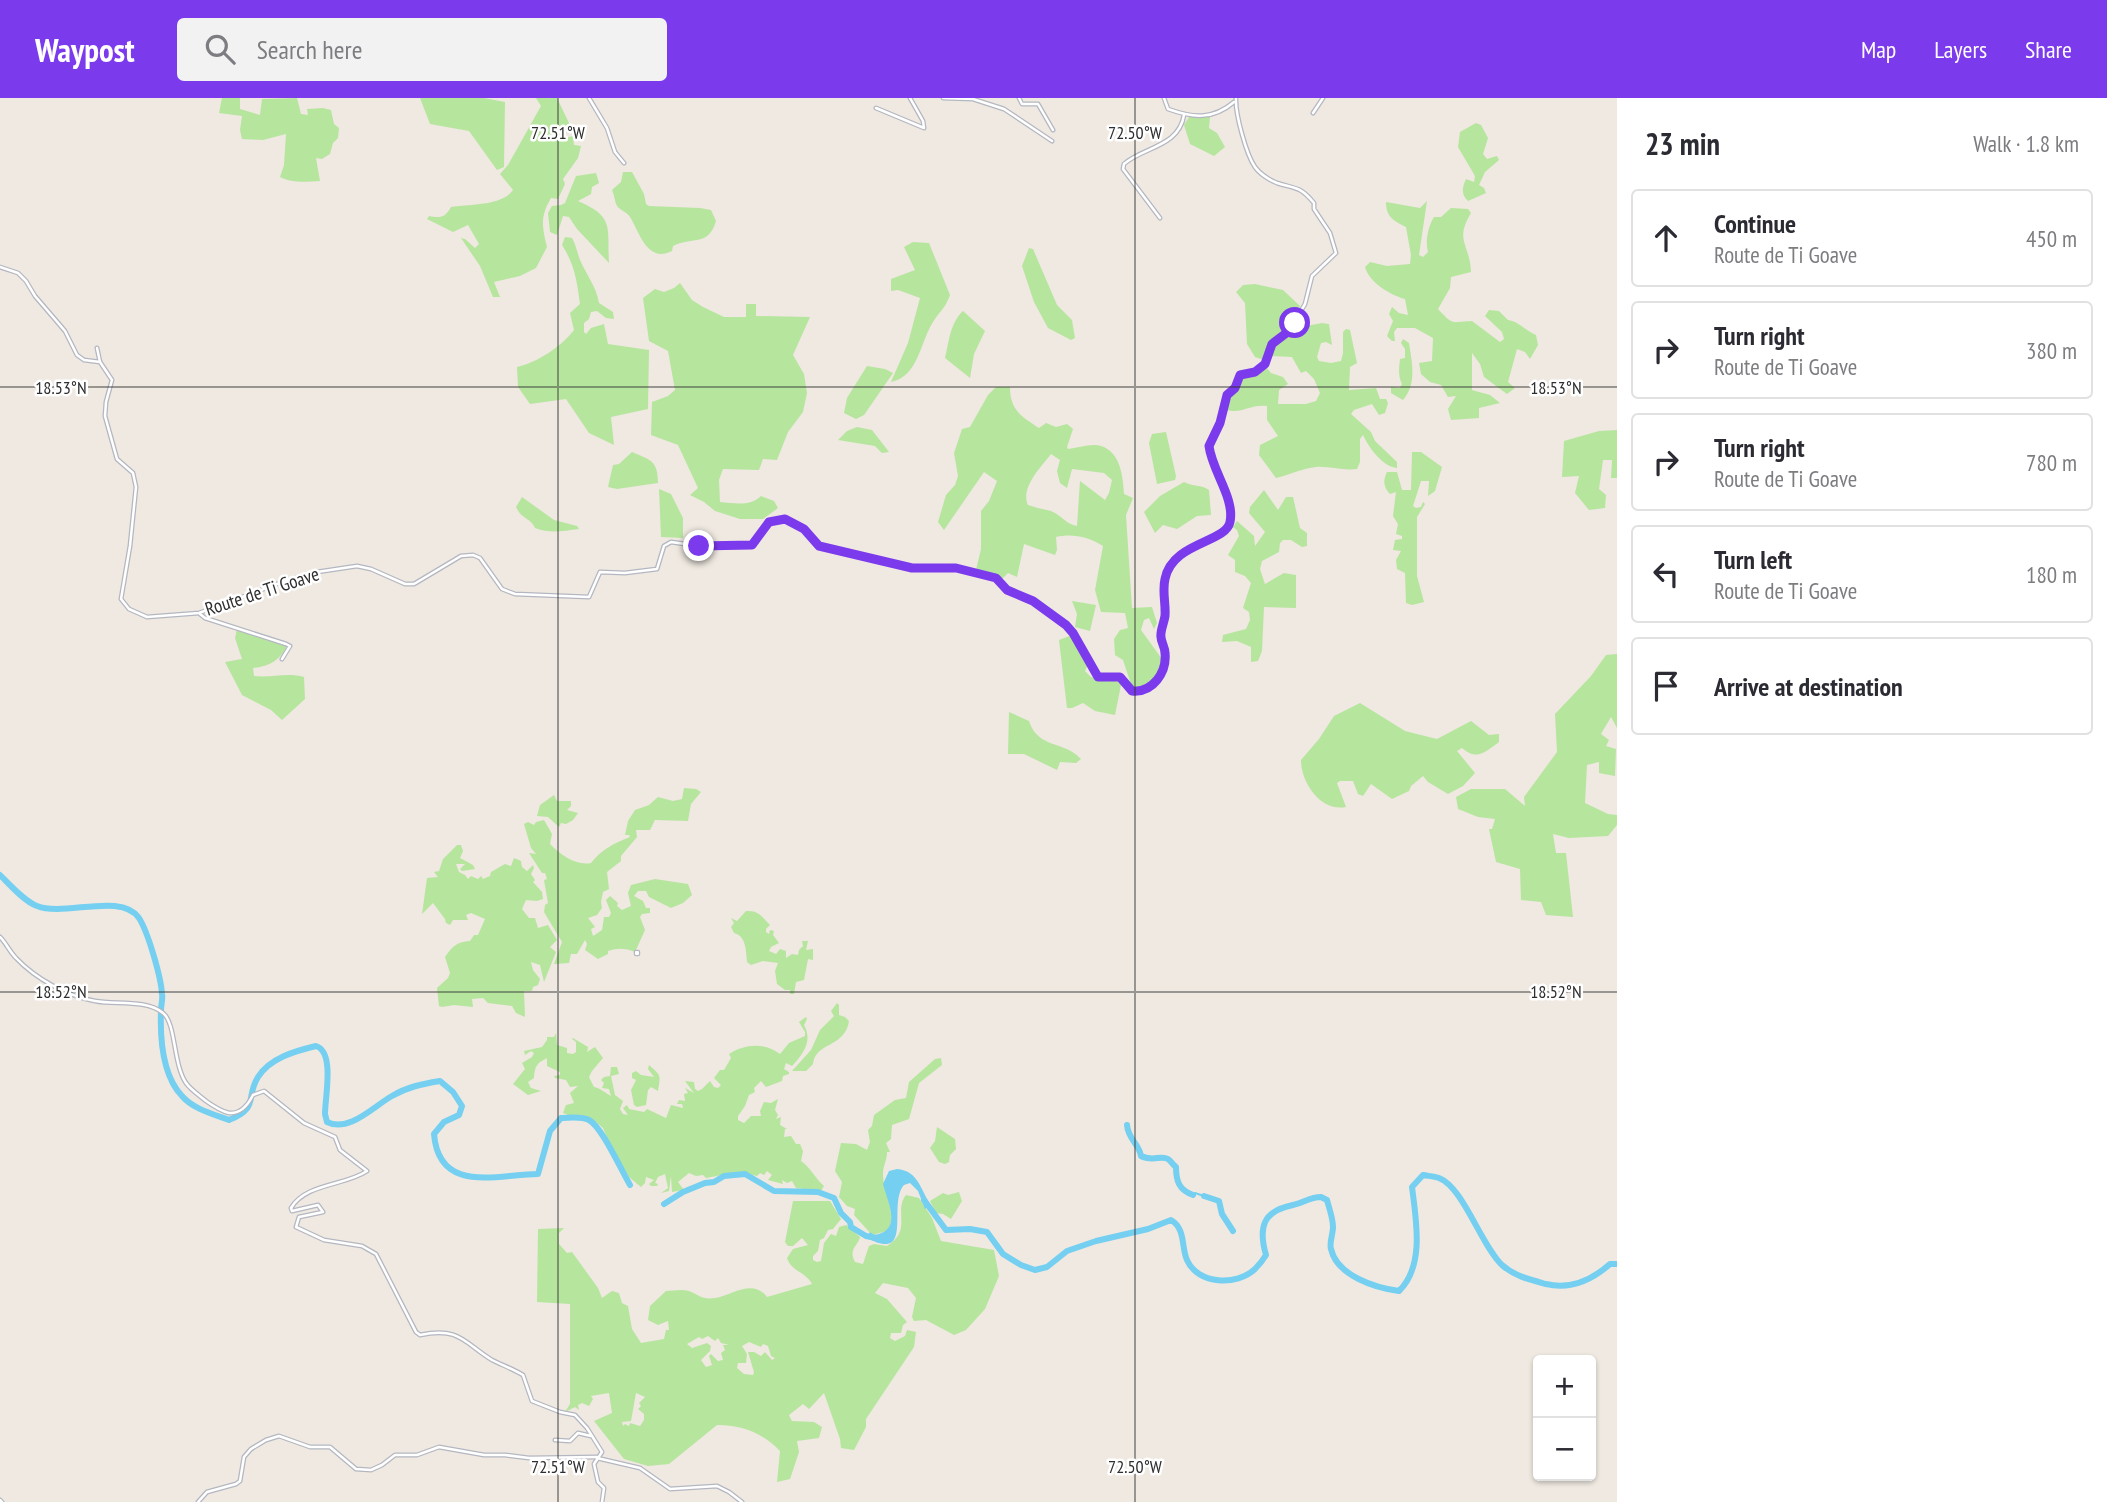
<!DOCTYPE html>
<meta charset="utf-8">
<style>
:root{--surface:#fff;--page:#f2f2f3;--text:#2b2b33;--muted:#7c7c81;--line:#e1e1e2;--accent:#7c3aed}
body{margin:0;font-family:"PT Sans Narrow",sans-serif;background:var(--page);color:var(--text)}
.controls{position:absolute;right:21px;bottom:21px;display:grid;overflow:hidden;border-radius:7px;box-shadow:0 2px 5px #0004}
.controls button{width:63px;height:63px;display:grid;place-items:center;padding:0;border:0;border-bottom:2px solid var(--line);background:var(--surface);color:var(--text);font:35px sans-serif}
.stop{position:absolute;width:21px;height:21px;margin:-16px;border:5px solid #7c3aed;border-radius:50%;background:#fff}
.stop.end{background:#7c3aed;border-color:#fff;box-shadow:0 2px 7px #0008}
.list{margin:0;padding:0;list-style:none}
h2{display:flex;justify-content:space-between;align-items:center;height:91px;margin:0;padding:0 28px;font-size:30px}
h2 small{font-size:23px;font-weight:400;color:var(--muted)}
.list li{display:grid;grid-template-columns:46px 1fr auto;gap:21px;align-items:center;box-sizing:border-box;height:98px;margin:0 14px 14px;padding:0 14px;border:2px solid var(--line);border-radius:7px}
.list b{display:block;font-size:26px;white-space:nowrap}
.list p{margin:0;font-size:23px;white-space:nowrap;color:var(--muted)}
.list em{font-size:23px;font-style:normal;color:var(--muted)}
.icon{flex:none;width:38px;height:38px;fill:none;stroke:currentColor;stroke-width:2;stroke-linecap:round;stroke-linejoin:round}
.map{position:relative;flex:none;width:1617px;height:1404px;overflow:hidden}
header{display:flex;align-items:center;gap:42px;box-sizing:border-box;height:98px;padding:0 35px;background:var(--accent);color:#fff}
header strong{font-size:33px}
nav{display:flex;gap:38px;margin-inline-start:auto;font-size:24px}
.search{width:490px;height:63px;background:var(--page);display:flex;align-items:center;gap:18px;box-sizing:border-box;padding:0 24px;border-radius:7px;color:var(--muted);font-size:26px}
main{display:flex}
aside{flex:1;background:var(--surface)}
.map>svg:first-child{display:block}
.green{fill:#b6e59e;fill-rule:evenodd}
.water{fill:#75cff0}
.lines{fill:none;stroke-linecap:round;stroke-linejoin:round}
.stream{stroke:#75cff0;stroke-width:2}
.river{stroke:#75cff0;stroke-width:6}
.pedestrian-casing{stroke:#b4b7c1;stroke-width:4.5}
.minor-casing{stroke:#b4b7c1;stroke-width:5}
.pedestrian{stroke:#fff;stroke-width:2}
.minor{stroke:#fff;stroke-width:2.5}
.route{stroke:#7c3aed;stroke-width:9}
.ticks{fill:none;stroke:#2e2e2e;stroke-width:2;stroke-opacity:0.45}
.labels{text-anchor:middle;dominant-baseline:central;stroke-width:5;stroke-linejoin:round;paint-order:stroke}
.street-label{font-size:19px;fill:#2e2e2e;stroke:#fff}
.ticks-label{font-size:18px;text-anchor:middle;fill:#2e2e2e;stroke:#fff;stroke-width:5;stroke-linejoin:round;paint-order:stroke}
</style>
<header>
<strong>Waypost</strong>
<div class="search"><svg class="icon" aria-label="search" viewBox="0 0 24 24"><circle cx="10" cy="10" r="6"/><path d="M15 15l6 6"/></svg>Search here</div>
<nav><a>Map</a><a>Layers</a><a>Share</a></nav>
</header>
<main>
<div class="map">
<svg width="1617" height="1404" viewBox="0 0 1617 1404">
<rect width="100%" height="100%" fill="#efe9e1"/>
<!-- green -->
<g class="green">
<path d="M 222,0 L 240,0 L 240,11 L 260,17 L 262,1 L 297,0 L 301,16 L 308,17 L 307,11 L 323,10 L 331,12 L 334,26 L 339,30 L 338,40 L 333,45 L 330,56 L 322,61 L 316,60 L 320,83 C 307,84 291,85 280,79 L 284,67 L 286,36 L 263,42 L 242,41 L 240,32 L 242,18 L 219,15 Z"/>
<path d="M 420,0 L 484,0 L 505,4 L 504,69 L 497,72 L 469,33 L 430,26 Z"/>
<path d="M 536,0 L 557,0 L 569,25 L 565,40 L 573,38 L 574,47 L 581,48 L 578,60 L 563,81 L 565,86 L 558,101 L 551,100 C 540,119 542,128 547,149 L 536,170 L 520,178 L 494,184 L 500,199 L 493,199 L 480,168 L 461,140 L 465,141 L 475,150 L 479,146 L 468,127 L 453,134 L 427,121 L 429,118 C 440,120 445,120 451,109 C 469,106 502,108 513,92 L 500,76 L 508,67 L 541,8 Z"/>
<path d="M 1189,19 L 1210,19 L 1209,30 L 1217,35 L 1225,49 L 1214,58 L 1190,46 L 1184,27 Z"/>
<path d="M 1476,25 L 1481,27 L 1488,40 L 1483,56 L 1487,61 L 1497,58 L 1499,62 L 1485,74 L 1479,87 L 1484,90 L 1486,95 L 1468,103 C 1461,96 1462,90 1466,81 L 1474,84 L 1475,78 L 1458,49 L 1460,34 Z"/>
<path d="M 623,74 L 632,74 L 644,96 L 646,106 L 649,108 L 700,110 L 711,112 L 716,123 C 708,149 694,138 673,148 L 672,153 C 647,166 639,133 630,119 C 627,114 620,112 617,108 C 615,104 614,96 612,92 L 621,84 Z"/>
<path d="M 596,75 L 599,85 L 592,89 L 591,96 L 578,103 C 615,119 607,129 609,165 L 577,131 L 569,119 L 563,118 L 557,137 L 550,134 L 548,115 L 552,108 L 561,107 L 565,105 L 576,78 Z"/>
<path d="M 1427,103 L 1419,157 L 1423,159 L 1428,154 C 1425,143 1428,129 1434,119 L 1441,119 L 1451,110 L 1468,111 L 1471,115 C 1454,143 1470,146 1471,174 L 1451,179 L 1450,190 L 1438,211 C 1454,228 1450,224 1472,223 L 1500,244 L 1504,241 L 1502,234 L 1485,218 L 1489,212 L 1499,213 L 1508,222 C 1518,223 1526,233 1536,237 L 1538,247 L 1530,261 L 1525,254 L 1517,251 L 1508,284 L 1515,290 L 1507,296 L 1484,279 L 1480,266 L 1472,255 L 1472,292 L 1490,297 L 1500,305 L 1479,310 L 1479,320 L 1451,322 L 1448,311 L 1456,298 L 1448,299 L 1441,287 L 1430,284 L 1421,276 L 1419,265 L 1432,263 L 1433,240 L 1415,230 L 1397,230 L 1394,234 L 1395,243 L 1392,243 L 1387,238 L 1393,223 L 1389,216 L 1392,209 L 1399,215 L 1408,217 L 1405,201 C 1390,197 1369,184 1365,169 L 1370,164 L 1387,168 L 1410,166 L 1411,157 L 1406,129 C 1394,123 1386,119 1386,104 L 1420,110 Z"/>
<path d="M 565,139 L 572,140 C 576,147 577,154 580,162 C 587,178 596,188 599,205 L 613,214 L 614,221 L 606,220 L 597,213 L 591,214 L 589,221 L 584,225 L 584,234 L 586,236 L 591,230 L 604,226 L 608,246 L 649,252 L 648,311 L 611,319 L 614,347 L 589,335 L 566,301 L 530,306 L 518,289 L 517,269 C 538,264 561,249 574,232 L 570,215 L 580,206 C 577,184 575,167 562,147 Z"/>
<path d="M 913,144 L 929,145 L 950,197 C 945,210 943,210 935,221 C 920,241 920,278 891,284 L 908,245 L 920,200 L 898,192 L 891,193 L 891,181 L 915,172 L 904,149 Z"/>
<path d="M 1029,150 L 1033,151 L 1057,207 L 1072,222 L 1075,240 L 1071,242 L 1048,230 L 1034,204 L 1022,168 Z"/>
<path d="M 680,185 L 692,202 L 703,209 L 724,219 L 746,219 L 746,206 L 756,206 L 756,218 L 810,219 L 793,257 L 804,276 L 807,295 L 803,314 L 788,334 L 777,362 L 763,361 L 759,372 L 723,371 L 719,382 L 720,404 C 734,405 750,409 761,398 L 774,403 L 778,410 L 763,421 L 740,421 L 715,413 L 704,404 L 690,397 L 698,390 L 678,347 L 651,337 L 652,304 L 668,298 L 675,292 L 668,253 L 649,243 L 643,200 L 655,191 L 664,194 L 674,190 Z"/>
<path d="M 1255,186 L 1283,192 L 1300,208 L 1290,229 L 1271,243 L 1264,262 L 1255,259 L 1247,246 L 1245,205 L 1236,194 L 1243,187 Z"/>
<path d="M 963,213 L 985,233 L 974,256 L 970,280 L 945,260 C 949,244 950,225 963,213 Z"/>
<path d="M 1322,225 L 1329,226 L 1332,247 L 1326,244 L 1321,245 L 1317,259 L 1319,263 L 1331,265 L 1341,263 L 1343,255 L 1343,234 L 1346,231 L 1350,232 L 1357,265 L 1350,269 L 1349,292 L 1376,290 L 1380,301 L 1386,301 L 1388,305 L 1385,315 L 1379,317 L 1372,306 L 1354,312 L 1351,316 L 1371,334 L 1375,343 L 1397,364 L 1397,370 C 1383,369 1369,350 1363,337 L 1360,341 L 1360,364 L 1357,371 C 1342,373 1330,368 1316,369 C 1303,370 1289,377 1276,380 L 1259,357 L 1260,347 L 1278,338 L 1267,322 L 1267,308 C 1249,306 1244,316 1226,312 L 1228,298 L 1238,293 L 1243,280 L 1259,275 L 1266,269 L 1271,275 L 1283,279 L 1288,286 L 1279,292 L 1278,306 L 1306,306 L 1316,303 L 1320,295 L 1314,281 L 1306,273 L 1301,275 L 1292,259 L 1270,258 C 1282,230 1296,230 1322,225 Z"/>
<path d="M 1403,241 L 1409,245 C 1412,265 1417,286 1403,302 L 1391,295 L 1391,289 L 1400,290 L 1402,286 C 1398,278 1399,270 1400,261 L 1405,260 L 1405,251 L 1401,245 Z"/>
<path d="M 867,268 L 885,271 L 893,275 L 864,317 L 856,321 L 844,315 L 847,300 Z"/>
<path d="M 996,289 L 1010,289 C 1010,312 1021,318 1039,330 L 1046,325 L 1056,329 L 1067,326 L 1073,331 L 1067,349 L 1068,351 C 1078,350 1092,345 1101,348 C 1121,354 1123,380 1124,396 L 1133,400 L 1126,417 L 1132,510 L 1152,509 L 1157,525 L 1154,531 L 1149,520 L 1144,522 L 1141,532 L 1162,561 L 1156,577 L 1148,589 L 1133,592 L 1123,562 L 1115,557 L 1114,541 L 1120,532 L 1128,530 L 1125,515 L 1101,514 L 1095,492 L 1103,448 C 1089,439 1072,435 1056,439 L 1057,452 L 1055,457 L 1024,446 L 1017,479 L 1008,475 L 1002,481 L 995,476 L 976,472 L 981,451 L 981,413 L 989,403 L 997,383 L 984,374 L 944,432 L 938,424 L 946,397 L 955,387 L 958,378 L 954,355 L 962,331 L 970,329 L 988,297 ZM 1051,356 L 1060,362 L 1057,373 L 1060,385 L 1067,390 L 1072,371 L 1104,375 L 1112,382 L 1109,395 L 1105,402 L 1080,383 L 1077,428 C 1066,426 1061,417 1051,413 C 1044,411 1036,410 1028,407 C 1020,390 1041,369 1051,356 Z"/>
<path d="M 857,329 L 872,332 L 889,354 L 882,355 L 875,348 L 838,342 L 847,333 Z"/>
<path d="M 1617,332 L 1617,380 L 1611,380 L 1612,362 L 1603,362 L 1599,391 L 1606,397 L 1605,410 L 1589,412 L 1575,395 L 1579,378 L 1562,379 L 1564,343 L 1599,333 Z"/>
<path d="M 1166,334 L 1176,378 L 1175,382 L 1157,386 L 1149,345 L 1152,336 Z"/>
<path d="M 632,354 C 651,362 658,363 658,385 L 617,391 L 608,389 L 613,367 L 619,366 Z"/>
<path d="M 1412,354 L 1421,354 L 1442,369 L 1435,393 L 1428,398 L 1429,383 L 1421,383 L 1413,408 L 1416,410 L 1421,409 L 1423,404 L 1425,406 L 1417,419 L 1417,478 L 1424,504 L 1412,507 L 1406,505 L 1405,475 L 1397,471 L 1396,462 L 1401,453 L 1393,452 L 1395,442 L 1402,441 L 1402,438 L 1396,436 L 1398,426 L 1393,418 L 1396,394 L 1390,396 C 1383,389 1383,382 1387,374 L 1397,374 L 1402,392 L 1411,392 Z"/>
<path d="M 1184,384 C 1193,389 1201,386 1209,392 L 1211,417 L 1197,418 L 1177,431 L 1163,427 L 1155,435 L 1144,414 L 1160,398 Z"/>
<path d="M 659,391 L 671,396 L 683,420 L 683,440 L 661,439 Z"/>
<path d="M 1264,392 L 1278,412 L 1286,399 L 1293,399 L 1300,430 L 1307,435 L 1307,448 L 1302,449 L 1291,442 L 1283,442 L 1280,445 L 1279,454 L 1262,463 L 1260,471 L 1265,486 L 1284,475 L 1296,477 L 1296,510 L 1264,509 L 1262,553 L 1258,563 L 1251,564 L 1251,549 L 1237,543 L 1222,544 L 1223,537 L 1246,531 L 1250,522 L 1249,514 L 1243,510 L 1251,485 L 1245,478 L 1235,474 L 1235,462 L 1228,457 L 1239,438 L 1237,432 L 1233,429 L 1237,423 L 1254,438 L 1255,448 L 1265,434 L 1249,415 L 1250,409 Z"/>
<path d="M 522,399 L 554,422 L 577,428 L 579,431 C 563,433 551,436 535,430 C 531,420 521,421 516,409 Z"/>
<path d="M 1072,503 L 1096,507 L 1090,533 L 1075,529 L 1077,516 Z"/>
<path d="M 237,531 L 287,548 C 279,563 270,568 253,570 L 254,578 C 272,580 287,574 304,579 L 305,601 L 282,622 L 271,612 L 242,597 L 225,564 L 242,561 L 235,540 Z"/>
<path d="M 1072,537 L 1088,566 L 1085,573 L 1091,579 L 1102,582 L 1122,582 L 1115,617 L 1095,613 L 1083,605 L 1072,610 L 1067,610 L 1059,542 Z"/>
<path d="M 1617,556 L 1617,630 L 1611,619 L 1601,636 L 1609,642 L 1606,648 L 1616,651 L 1615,678 L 1599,675 L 1599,664 L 1587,667 L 1585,705 L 1608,716 L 1617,717 L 1617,727 L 1608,738 L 1569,740 L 1553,736 L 1556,755 L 1566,755 L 1573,819 L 1546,817 L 1541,804 L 1521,802 L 1520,771 L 1496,764 L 1489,731 L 1492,731 L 1495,721 L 1478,719 L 1458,711 L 1456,699 L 1471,691 L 1505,691 L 1525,708 L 1524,699 L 1557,654 L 1555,616 L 1591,578 L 1606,557 Z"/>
<path d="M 1360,605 L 1405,633 L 1437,641 L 1471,623 L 1489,637 L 1499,636 L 1499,644 C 1485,654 1477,663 1462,650 L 1457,653 L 1475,675 L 1463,688 L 1448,696 L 1428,684 L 1423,678 L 1411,688 L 1409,693 L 1392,701 L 1371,686 L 1363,698 L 1358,696 L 1353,683 L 1340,683 L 1337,685 L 1346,709 C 1321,714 1301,685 1301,662 L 1319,641 L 1334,618 Z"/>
<path d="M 1009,614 L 1029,623 C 1038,651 1063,642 1081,661 L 1076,665 L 1060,664 L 1057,672 L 1024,656 L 1008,656 Z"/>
<path d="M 684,690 L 696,691 L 701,694 L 691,706 L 688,723 L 655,722 L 650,732 L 636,732 L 637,739 L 621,758 L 621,763 L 607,774 L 609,791 L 603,794 L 601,804 L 602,810 L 597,817 L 588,820 L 595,829 L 591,831 L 593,838 L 602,832 L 604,819 L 609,819 L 611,815 L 606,802 L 610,798 L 618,805 L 617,808 L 622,812 L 631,808 L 628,795 L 631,787 L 655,781 L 688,786 L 692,797 L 683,805 L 671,810 L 649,799 L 646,793 L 638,793 L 634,798 L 643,803 L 646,810 L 650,810 L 650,815 L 642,816 L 640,819 L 645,832 L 635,854 C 625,850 618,850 608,853 L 608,856 L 598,861 L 585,852 L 587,846 L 585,842 L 577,856 L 571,856 L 569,865 L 554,866 L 562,844 L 544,814 L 545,807 L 548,805 L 544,782 L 547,781 L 545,775 L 542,775 L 529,755 L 536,756 L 531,750 L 524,726 L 528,724 L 534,727 L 536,724 L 544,722 L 552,736 L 550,746 C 561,757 576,768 591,765 C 602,751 613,746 630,739 L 629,737 L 625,737 L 628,723 L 635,712 L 649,707 L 658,699 L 673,703 L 682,701 Z"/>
<path d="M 554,697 L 557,703 L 571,703 L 571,708 L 567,712 L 578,715 L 573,722 L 566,726 L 561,725 L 559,729 L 548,719 L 537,718 L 540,707 Z"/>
<path d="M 457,747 L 461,747 L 463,753 L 460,760 L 473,767 L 475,771 L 462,773 L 460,771 L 465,766 L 456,766 L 459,774 L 465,777 L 468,781 L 471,778 L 478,781 L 481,778 L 483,781 L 490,778 L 491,774 L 505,766 L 511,768 L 514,760 L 521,763 L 522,769 L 527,773 L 533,767 L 534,770 L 531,776 L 535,782 L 533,784 L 542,794 L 543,801 L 537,803 L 526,802 L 522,811 L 529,820 L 535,820 L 538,830 L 548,827 L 557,842 L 550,849 L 556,854 L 544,884 L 540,867 L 531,864 L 533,872 L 540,881 L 538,887 L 533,889 L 532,893 L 524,893 L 525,919 L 516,915 L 512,908 L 488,905 L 483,900 L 472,901 L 473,909 L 454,907 L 442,909 L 439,908 L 437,890 L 448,880 L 450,875 L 445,859 C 452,849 456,844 470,843 L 474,837 L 478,837 L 485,821 L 471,815 L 466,817 L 468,822 L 453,822 L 450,827 L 446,825 L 445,821 L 433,805 L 422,816 L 427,780 L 438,779 L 434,774 L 439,773 L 443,761 Z"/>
<path d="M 746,813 C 759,812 762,819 770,827 L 766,831 L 766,834 L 769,836 L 770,832 L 774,833 L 773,837 L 779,845 L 771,849 L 769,853 L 776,856 L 780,851 L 786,853 L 786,860 L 792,856 L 798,857 L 799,852 L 803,848 L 802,843 L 808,843 L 806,852 L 813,851 L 813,862 L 808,861 L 804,882 L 796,884 L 794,896 L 790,896 L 790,892 L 785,892 L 777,886 L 775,873 L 778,865 L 763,863 L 751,867 L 747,864 C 746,852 746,838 734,835 L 731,829 L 734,825 L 731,820 L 737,823 Z"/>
<path d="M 837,905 L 839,907 L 839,917 L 845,919 L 849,923 C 845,950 815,944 813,966 L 806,973 L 792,973 L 811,952 L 820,932 L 834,918 L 831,913 Z"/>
<path d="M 806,919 L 807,921 L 804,927 C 813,943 803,956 792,968 L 786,965 L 784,971 L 789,974 L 789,976 L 783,978 L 782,983 L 766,989 L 761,983 L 754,990 L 755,994 L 749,997 L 745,1008 L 738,1018 L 738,1022 L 744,1025 L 751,1018 L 761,1018 L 760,1013 L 764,1004 L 771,1005 L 778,1001 L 775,1012 L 778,1017 L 776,1021 L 781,1019 L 780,1027 L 787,1031 L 785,1031 L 784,1039 L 791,1038 L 796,1046 L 800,1046 L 803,1053 L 801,1063 C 811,1070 815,1080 824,1088 L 821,1093 L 796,1090 L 792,1083 L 787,1085 L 782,1082 L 783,1086 L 768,1082 L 772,1077 L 767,1073 L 764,1077 L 760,1075 L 757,1078 C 740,1073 721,1077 706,1080 L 703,1077 L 696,1078 L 689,1075 L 678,1084 L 684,1092 L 672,1094 L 671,1078 L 669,1093 L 661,1095 L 668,1090 L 665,1076 L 658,1079 L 655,1085 L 658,1086 L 657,1088 L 651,1088 L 649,1086 L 654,1082 L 646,1079 L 645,1085 L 641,1089 L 629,1079 L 610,1047 L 603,1030 L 596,1024 L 573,1018 L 569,1022 L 568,1017 L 563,1015 L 566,1007 L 574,1005 L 570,995 L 578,988 L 570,989 L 566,982 L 555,980 L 554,978 L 560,977 L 560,974 L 547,968 L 547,960 C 538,965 535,966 534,980 L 528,984 L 531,990 L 541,993 L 528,997 L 513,986 L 525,971 L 522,965 L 532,959 L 534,955 L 531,953 L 525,957 L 524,953 L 542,949 L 547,942 L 547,939 L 554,939 L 556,935 L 557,947 L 567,950 L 567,955 L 573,956 L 576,954 L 576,944 L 572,941 L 573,940 L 588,949 L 587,954 L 595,949 L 603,960 L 592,973 L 589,979 L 594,989 C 600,990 607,996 611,998 L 609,991 L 602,990 L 604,985 L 601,982 L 604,979 L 610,978 L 611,969 L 617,969 L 619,976 L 611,978 L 615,997 L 623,1003 L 620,1011 L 623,1016 L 628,1017 L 623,1010 L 627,1007 L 629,1011 L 644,1014 L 647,1011 L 666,1020 L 671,1007 L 683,1010 L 682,1006 L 677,1006 L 679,1002 L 685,1003 L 684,996 L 688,995 L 685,990 L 694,995 L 685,983 L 694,984 L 695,991 L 698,993 L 702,991 L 710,983 L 714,989 L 718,990 L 721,987 L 714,980 L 720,972 L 724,972 L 731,960 L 729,956 C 744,946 765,944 780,956 L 789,945 L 805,938 L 805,934 L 799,924 Z"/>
<path d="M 941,960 L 942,967 L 919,985 L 909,1021 L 892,1027 L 891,1041 L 886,1045 L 890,1054 L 887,1054 C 887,1062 883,1068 883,1075 C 882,1092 899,1119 887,1133 L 872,1137 L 854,1117 L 855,1111 L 847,1108 L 839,1099 L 842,1084 L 835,1073 L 841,1045 L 856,1046 L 867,1052 L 870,1044 L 868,1032 L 872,1028 L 874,1017 L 895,1002 L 906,1000 L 909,984 L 935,961 Z"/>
<path d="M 649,967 C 661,978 661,976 658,993 L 651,989 L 648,992 L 646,1007 L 637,1009 L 634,1007 L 631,992 L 636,982 L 632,980 L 632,975 L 636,973 L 641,977 L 654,979 L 648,971 Z"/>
<path d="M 937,1029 L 955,1041 L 956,1051 L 950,1057 L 949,1064 L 945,1066 L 939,1064 L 930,1050 L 935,1043 Z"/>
<path d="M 959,1094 L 962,1103 L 951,1121 L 943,1116 L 936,1115 L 930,1103 L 943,1095 L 948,1097 Z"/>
<path d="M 906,1097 L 919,1100 L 932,1120 L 941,1143 L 994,1152 L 999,1178 L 985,1211 L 966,1232 L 954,1237 L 926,1222 L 914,1223 L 912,1219 L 916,1200 L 908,1190 L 883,1185 L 875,1195 L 887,1201 L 907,1224 L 903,1227 L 901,1235 L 891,1235 L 890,1240 L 895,1243 L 905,1238 L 907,1232 L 916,1234 L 914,1249 L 866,1321 L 866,1329 L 854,1352 L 841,1350 L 840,1341 L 824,1295 L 809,1311 L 803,1306 L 789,1317 L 792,1323 L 814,1324 L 822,1329 L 819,1340 L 797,1343 L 799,1354 L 790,1381 L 777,1384 L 780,1353 C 763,1335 742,1327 717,1327 L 669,1366 L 648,1368 L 624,1361 L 594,1323 L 612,1315 L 609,1295 L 591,1298 L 593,1301 L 589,1308 L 582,1305 L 578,1307 L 579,1312 L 575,1309 L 565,1314 L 570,1306 L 570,1206 L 537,1204 L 538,1131 L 564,1130 L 559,1135 L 559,1146 L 567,1155 L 572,1154 L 598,1190 L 602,1200 L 612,1193 L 619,1195 L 622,1205 L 628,1208 L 632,1231 L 641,1245 L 664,1241 L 666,1232 L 669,1232 L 668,1223 L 658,1227 L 648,1222 L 650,1208 L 666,1193 C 673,1193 682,1191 689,1193 C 699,1197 702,1202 715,1200 C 732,1197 753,1180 767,1199 L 812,1186 C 807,1175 791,1173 787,1160 L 793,1151 L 808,1147 L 802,1140 L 793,1148 L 788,1148 L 785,1144 L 793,1103 L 830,1103 L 841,1121 L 833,1131 L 828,1132 L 824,1140 L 820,1142 L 818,1153 L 813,1158 L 813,1162 L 817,1164 L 821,1163 L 824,1145 L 831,1136 L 836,1138 L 839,1129 L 846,1127 L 860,1139 C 858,1148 848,1151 855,1164 L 863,1166 L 869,1148 L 874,1146 L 887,1148 C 913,1132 893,1114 906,1097 ZM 708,1238 L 715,1243 L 718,1240 L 721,1245 L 729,1247 L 723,1247 L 725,1252 L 721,1255 L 723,1262 L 718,1263 L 711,1256 L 709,1258 L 712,1267 L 706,1269 L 701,1262 L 710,1253 L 711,1248 L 707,1245 L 692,1250 L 687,1246 L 699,1239 L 702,1241 ZM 749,1244 L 761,1249 L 763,1246 L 768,1248 L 771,1258 L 775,1260 L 772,1262 L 765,1254 L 761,1258 L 754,1254 L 748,1254 L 754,1274 L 753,1277 L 744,1276 L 737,1270 L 738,1265 L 746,1265 L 747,1256 L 742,1248 ZM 636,1295 L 645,1299 L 639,1305 L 641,1308 L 638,1311 L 644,1316 L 644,1322 L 640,1328 L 630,1325 L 629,1328 L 625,1326 L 623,1328 L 622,1324 L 631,1323 Z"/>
</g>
<!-- water -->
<path class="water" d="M 897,1071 C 918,1073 920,1090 930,1106 L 925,1111 L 918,1093 L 910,1085 L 904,1087 C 887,1106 915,1165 867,1140 L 870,1134 L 874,1137 C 903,1133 888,1105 883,1086 L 889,1073 Z"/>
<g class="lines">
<!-- stream -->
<path class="stream" d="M 1193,1097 L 1195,1095 L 1204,1098"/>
<!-- river -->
<g class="river">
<path d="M 0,777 C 10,787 24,803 37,808 C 64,819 121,794 139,820 C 148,834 161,879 162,896 C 163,901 161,907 161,912 C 160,939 162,977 182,998 C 193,1011 213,1016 229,1022 C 260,1009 245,1000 258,979 C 270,960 295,953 316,948 C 335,954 325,999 325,1016 L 327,1024 C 349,1035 374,1008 392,998 C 407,989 422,986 440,983 L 453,994 L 462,1008 L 459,1017 L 444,1024 L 434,1036 C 439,1097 498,1076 538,1076 L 550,1033 L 561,1020 C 569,1020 581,1018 589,1022 C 602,1029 621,1072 630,1087"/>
<path d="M 1127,1027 C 1128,1041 1139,1046 1141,1058 C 1152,1064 1161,1057 1168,1061 C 1171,1063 1173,1067 1176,1069 C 1176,1083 1179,1092 1193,1097"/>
<path d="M 1204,1098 L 1219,1103 L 1222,1116 L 1233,1133"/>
<path d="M 924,1102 L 946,1132 L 970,1131 L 987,1134 L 1003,1156 L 1021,1167 L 1035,1172 L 1047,1169 L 1067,1153 L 1096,1143 L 1148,1131 L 1171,1122 C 1186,1131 1181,1149 1187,1162 C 1198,1187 1237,1188 1255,1171 C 1259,1167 1263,1162 1266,1157 C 1258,1129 1263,1113 1293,1107 C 1303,1105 1310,1099 1321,1099 L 1327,1102 C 1329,1110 1333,1120 1333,1129 C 1333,1136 1329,1145 1331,1151 C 1337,1178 1376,1190 1399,1193 C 1425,1168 1416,1121 1412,1089 L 1423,1077 C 1427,1078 1434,1078 1439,1080 C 1463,1089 1481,1147 1502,1167 C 1514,1178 1531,1182 1546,1186 C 1571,1192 1592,1182 1610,1166 L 1617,1166"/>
<path d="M 664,1106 L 683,1094 L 705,1085 L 714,1084 L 724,1078 L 745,1076 L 774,1093 L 818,1094 L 834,1100 L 841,1115 L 850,1124 L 851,1129 L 866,1138 L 876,1140"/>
</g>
<!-- pedestrian casing -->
<g class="pedestrian-casing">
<rect id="pedestrian" x="636" y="854" width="2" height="2"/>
</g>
<!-- minor casing -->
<g class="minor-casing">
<g id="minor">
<path d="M 589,0 L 607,30 L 615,54 L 624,65"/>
<path d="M 943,0 L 973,1 L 1004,11 L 1052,43"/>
<path d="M 1019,0 L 1022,6 L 1038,6 L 1053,32"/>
<path d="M 1164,0 L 1168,11 C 1193,20 1213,22 1234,4"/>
<path d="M 876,10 L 924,30 L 923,23 L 910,0"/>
<path d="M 1313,15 L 1323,0"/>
<path d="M 1160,120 L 1123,71 L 1124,66 C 1143,49 1179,49 1184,17"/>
<path d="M 0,169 L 18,175 L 26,183 L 35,198 L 65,233 L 77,257 L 84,262 L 100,264 L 112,282 L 106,304 L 105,318 L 117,361 L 133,375 L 136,389 L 130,448 L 121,501 L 129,511 L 147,519 L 199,515 L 277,486 L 317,474 L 357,468 L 371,471 L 405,486 L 414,486 L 461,458 L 473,457 L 480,460 L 502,491 L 515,496 L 589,499 L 600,474 L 625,475 L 657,471 L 664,448 L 671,444 L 699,448 L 752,447 L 769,424 L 784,421 L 804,431 L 819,448 L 912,470 L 956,470 L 996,480 L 1007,492 L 1033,503 L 1066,527 L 1073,535 L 1098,579 L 1120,579 L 1132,593 L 1144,593 L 1154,587 L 1162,568 L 1166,557 L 1160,537 L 1165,518 L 1165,481 L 1172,465 L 1183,453 L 1223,435 L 1230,427 L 1232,410 L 1219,382 L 1209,348 L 1220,325 L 1227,297 L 1235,290 L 1240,277 L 1255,274 L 1265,266 L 1272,246 L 1289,233 L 1305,206 L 1312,178 L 1336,155 L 1330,135 L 1314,111 L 1314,105 C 1300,88 1296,91 1277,85 C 1269,82 1259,75 1255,69 C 1246,56 1235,15 1236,0"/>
<path d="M 97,250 L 100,264"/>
<path d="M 200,516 L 205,520 L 286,546 L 290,548 L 282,561"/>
<path d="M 0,839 C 6,845 10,854 16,860 C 36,881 67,898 95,903 C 115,907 146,901 163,915 C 176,925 173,966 186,985 C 191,992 199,997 206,1003 C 213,1008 221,1013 229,1015 C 241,1016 249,1005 253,997 L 264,993 L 304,1025 L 335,1039 L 340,1052 L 367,1073 C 345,1088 306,1085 291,1110 L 292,1113 L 318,1107 L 323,1114 L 299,1119 L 296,1129 L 324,1142 L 362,1148 L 376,1156 L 416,1234 L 420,1237 C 460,1229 463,1244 492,1262 C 502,1267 513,1271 523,1277 L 532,1303 L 560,1314 L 575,1317 L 587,1330 L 602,1354 L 594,1366 L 598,1384 L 604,1390 L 602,1404"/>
<path d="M 555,1342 L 570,1343 L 578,1335 L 591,1338"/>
<path d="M 597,1360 L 640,1370 L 670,1391 L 717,1388 L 729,1394 L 742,1404"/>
<path d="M 0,1402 L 2,1404"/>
<path d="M 198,1404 L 207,1394 L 236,1386 L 240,1383 L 244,1359 L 251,1351 L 266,1342 L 279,1338 L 310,1349 L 330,1349 L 356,1371 L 371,1372 L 382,1367 L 395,1357 L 417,1357 L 439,1349 L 484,1357 L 505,1357 L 529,1360 L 597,1359"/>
</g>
</g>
<!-- pedestrian -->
<use href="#pedestrian" class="pedestrian"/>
<!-- minor -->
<use href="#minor" class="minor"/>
</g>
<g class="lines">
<!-- route -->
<path class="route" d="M 699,448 L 752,447 L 769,424 L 785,421 L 804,431 L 819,448 L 912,470 L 956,470 L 996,480 L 1007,492 L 1033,503 L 1066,527 L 1073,535 L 1098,579 L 1120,579 L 1132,593 C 1153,595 1167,574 1165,555 C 1165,549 1161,544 1161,539 C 1160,533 1164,525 1165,518 C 1166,506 1162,493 1165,481 C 1172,444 1226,445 1230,424 C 1235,400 1212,373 1209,348 L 1220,325 L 1227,297 L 1235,290 L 1240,277 L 1255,274 L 1265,266 L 1272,246 L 1289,233 L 1295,225"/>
</g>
<!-- ticks -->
<path class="ticks" d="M 558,0 L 558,1404M 1135,0 L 1135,1404M 0,289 L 1617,289M 0,894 L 1617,894"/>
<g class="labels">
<!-- street labels -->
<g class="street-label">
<text transform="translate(262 493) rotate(-18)">Route de Ti Goave</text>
</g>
</g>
<g class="ticks-label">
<text x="558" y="41">72.51°W</text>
<text x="1135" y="41">72.50°W</text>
<text x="61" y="296">18.53°N</text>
<text x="1556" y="296">18.53°N</text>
<text x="61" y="900">18.52°N</text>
<text x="1556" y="900">18.52°N</text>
<text x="558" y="1375">72.51°W</text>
<text x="1135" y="1375">72.50°W</text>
</g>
</svg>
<div class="controls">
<button>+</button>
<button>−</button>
</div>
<div class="stop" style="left:1295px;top:225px"></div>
<div class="stop end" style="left:699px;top:448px"></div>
</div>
<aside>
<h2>23 min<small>Walk · 1.8 km</small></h2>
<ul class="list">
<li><svg class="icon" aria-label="ahead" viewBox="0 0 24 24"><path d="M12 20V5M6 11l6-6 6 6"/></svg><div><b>Continue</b><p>Route de Ti Goave</p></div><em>450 m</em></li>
<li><svg class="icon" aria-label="right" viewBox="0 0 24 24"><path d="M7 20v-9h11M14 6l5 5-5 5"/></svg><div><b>Turn right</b><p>Route de Ti Goave</p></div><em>380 m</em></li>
<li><svg class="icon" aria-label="right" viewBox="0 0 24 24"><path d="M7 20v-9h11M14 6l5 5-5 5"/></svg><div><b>Turn right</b><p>Route de Ti Goave</p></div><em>780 m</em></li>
<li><svg class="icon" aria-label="left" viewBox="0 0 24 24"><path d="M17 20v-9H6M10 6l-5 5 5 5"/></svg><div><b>Turn left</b><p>Route de Ti Goave</p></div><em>180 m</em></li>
<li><svg class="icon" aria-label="arrive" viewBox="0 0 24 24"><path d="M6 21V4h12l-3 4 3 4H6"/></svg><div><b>Arrive at destination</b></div></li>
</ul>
</aside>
</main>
